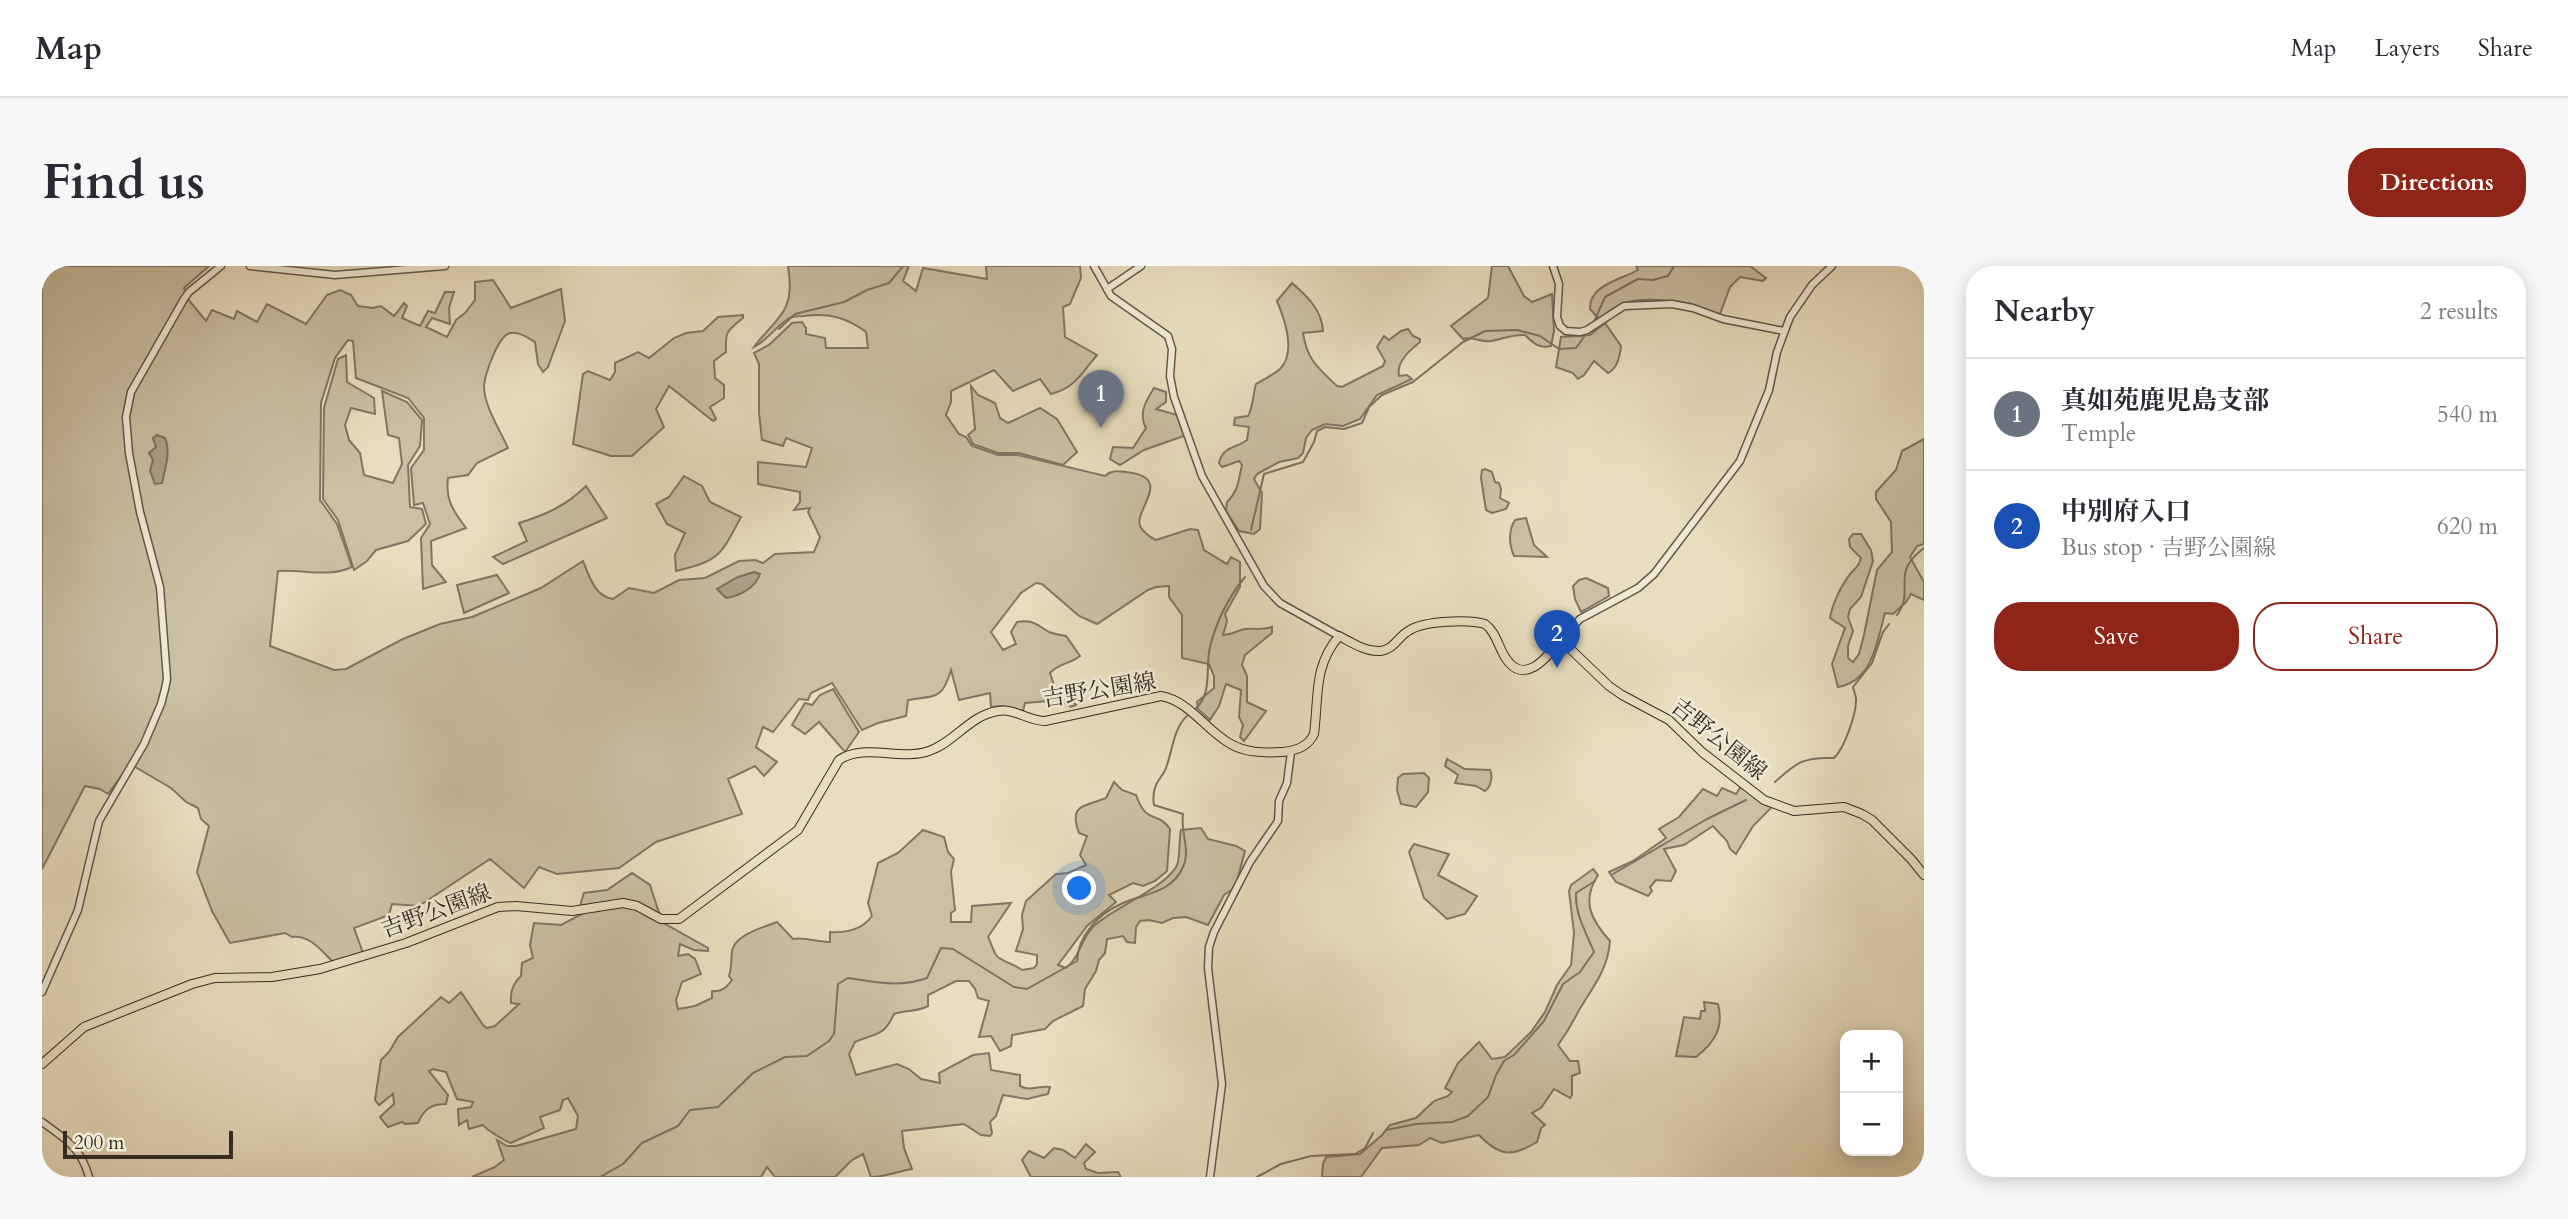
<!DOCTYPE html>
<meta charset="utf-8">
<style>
:root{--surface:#fff;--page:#f7f7f7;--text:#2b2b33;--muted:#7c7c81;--line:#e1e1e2;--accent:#8f2418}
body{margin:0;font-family:Cardo,"Noto Serif JP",serif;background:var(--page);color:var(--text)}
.controls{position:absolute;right:21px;bottom:21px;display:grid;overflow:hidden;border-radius:14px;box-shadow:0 4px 18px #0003}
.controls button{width:63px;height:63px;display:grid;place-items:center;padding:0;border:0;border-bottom:2px solid var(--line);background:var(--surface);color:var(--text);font:35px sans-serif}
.scale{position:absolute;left:21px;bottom:18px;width:170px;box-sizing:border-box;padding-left:7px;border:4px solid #362c23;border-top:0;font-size:19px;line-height:24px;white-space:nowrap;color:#362c23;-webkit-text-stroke:5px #f0ead5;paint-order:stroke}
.you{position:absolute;left:1038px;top:623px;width:24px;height:24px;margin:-18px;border:5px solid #fff;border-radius:50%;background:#1a73e8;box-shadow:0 0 0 10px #1a73e833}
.badge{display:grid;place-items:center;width:46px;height:46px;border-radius:50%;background:var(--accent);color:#fff;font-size:23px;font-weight:700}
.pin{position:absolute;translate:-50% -58px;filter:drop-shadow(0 2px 4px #0008)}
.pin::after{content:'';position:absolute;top:37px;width:24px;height:21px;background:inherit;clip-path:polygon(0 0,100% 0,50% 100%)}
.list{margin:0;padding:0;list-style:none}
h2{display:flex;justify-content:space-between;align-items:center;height:91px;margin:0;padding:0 28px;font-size:30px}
h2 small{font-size:23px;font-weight:400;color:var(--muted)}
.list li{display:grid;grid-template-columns:46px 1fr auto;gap:21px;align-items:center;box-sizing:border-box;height:112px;padding:0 28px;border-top:2px solid var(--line)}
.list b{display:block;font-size:26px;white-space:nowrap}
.list p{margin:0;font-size:23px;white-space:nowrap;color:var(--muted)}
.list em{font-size:23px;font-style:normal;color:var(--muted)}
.actions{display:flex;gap:14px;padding:21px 28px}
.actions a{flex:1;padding:16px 0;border:2px solid var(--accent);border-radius:28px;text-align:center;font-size:24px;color:var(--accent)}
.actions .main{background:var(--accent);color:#fff}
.map{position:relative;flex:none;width:1882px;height:911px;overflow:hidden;border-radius:28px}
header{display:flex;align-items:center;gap:42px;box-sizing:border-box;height:98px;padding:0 35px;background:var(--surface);border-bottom:2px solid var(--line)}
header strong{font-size:33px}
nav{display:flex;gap:38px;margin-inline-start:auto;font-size:24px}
.intro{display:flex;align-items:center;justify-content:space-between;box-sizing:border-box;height:168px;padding:0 42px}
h1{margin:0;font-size:49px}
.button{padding:18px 32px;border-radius:28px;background:var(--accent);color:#fff;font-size:24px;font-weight:700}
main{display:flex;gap:42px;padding:0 42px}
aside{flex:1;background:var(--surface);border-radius:28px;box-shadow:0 4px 18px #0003}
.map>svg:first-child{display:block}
.green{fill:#cac0a4;stroke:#807664;stroke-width:2}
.water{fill:#aba18a;stroke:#7c7261;stroke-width:2}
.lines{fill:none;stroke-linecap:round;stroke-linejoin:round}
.stream{stroke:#7c7261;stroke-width:2}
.minor-casing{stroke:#62584a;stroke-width:9}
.major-casing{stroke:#362c23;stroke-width:10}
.minor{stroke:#f0ead5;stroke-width:6}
.major{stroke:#e8debf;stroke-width:8}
.labels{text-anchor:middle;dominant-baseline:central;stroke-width:5;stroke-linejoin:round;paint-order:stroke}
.street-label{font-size:23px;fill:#362c23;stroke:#f0ead5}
</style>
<header>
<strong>Map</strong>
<nav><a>Map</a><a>Layers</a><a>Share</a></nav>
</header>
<div class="intro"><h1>Find us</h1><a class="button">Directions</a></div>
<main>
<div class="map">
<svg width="1882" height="911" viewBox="0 0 1882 911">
<rect width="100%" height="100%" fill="#e8debf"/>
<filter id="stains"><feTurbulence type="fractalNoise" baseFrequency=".00286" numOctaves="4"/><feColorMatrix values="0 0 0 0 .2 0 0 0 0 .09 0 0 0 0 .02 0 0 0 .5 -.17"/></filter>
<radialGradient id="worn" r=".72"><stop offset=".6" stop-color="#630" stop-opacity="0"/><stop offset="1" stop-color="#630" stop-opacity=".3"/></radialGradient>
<!-- green -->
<g class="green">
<path d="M 0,0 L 167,0 L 142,22 L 145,32 L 164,55 L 170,44 L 192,53 L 195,45 L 215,56 L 225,38 L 264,58 L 285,29 L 298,24 L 309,29 L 316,40 L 331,42 L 339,40 L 352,50 L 362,37 L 365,40 L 360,52 L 378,60 L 386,45 L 393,47 L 403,26 L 412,26 L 407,42 L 408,58 L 390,52 L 384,61 L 405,71 L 414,54 L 423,47 L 433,34 L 433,16 L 451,14 L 469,42 L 519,23 L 523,55 L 506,101 L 501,106 L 496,98 L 493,76 C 486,72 477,65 468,67 C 456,70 443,108 442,120 C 442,140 458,164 466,182 L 435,197 L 426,209 L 406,212 C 403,234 412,246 424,262 L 389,275 L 390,299 L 404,316 L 381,323 L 379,272 L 388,258 L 381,237 L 372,239 L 369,202 L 382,184 L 382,152 L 366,132 L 314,112 L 311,75 L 306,74 L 293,92 L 279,137 L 278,234 L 295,258 L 310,301 C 287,312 261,303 236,305 L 228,380 L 292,404 L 304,403 L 361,373 L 398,358 L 430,351 L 499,322 L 541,295 C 547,310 553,331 571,333 L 587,322 L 612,327 L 637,314 L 663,312 L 697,295 L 713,294 L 721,297 L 733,288 L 772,286 L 778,271 L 766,246 L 768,242 L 752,244 L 758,236 L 758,226 L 716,218 L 716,196 L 764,201 L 770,182 L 744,172 L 741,180 L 720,174 L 717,147 L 717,98 L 712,87 L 727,79 L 750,57 L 760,56 L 764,62 L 764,68 L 783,72 L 784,82 L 826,82 L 824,66 C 804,51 787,47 762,50 C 757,50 750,50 746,53 C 733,61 726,74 712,81 C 720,69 741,51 744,40 C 749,29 748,12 746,0 L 867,0 L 861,15 L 874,25 L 881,2 L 945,13 L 944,0 L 1038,0 L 1039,12 L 1028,38 L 1021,41 L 1023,71 L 1055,89 C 1040,107 1033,122 1009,128 L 998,113 L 971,125 L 952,104 L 909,125 L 909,136 L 904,149 L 917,168 L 924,171 L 930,180 L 956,189 L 976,189 L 1063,210 C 1069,204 1075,205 1084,206 C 1133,211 1092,243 1098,260 C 1101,266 1108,271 1114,274 L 1148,263 L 1156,264 L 1162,284 L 1185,298 L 1189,291 L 1198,296 L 1198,321 L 1183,348 L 1185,355 L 1181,369 C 1189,369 1192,366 1199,364 C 1209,361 1219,365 1230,361 L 1230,367 L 1203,389 L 1200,399 L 1205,410 L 1205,436 L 1224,445 L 1202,475 L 1198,471 L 1201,459 L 1197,451 L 1199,424 L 1184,418 L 1177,440 L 1168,454 L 1156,443 L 1155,436 L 1172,422 L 1172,410 L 1167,398 L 1140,392 L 1140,349 L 1127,331 L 1127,320 L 1114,321 L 1106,324 L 1055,358 L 1037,350 L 1000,318 L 994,317 L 979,327 L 949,366 L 961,384 L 974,378 L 969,366 L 975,356 C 991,353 995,359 1007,366 C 1012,368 1019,369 1024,370 L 1038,390 C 1028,398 1017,397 1008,407 L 1014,425 L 1029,432 L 1034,439 L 1029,441 L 1017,434 L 983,437 L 981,445 L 960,440 L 949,441 L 948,427 L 917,434 L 909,404 C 900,434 895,429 866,434 L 864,450 L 836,457 L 820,464 L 790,417 L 769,427 L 766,434 L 757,433 L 731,466 L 721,461 L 714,481 L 735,496 L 722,510 L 713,500 L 686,513 L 700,548 L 614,576 L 577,602 L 515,608 L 497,601 L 482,622 L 448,593 L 377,640 L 350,638 L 347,649 L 312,662 L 321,687 L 291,696 C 279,684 268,669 250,671 L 243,667 L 188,677 L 170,645 L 155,606 L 167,560 L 159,553 L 156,542 L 144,536 L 129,522 L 88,498 L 66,528 L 58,523 L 43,520 L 0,603 Z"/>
<path d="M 1450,0 L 1466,0 L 1482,30 L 1490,36 L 1510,28 L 1512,65 L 1509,80 C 1497,83 1491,77 1483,69 C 1471,68 1460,73 1449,75 C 1439,77 1431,70 1421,73 L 1409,60 L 1446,32 Z"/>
<path d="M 1594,0 L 1708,0 L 1724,12 L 1721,15 L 1698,11 L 1688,21 L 1678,48 C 1668,48 1661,42 1652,39 C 1637,34 1595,31 1580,38 C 1572,41 1564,48 1557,53 L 1548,43 C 1547,19 1578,14 1596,4 Z"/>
<path d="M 1250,17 C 1265,30 1280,44 1281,65 L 1261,67 C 1265,94 1276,102 1295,120 L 1300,121 L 1341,100 L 1343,95 L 1335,81 L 1342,70 L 1347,74 L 1359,65 L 1366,63 L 1371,70 L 1378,73 L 1378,76 C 1368,84 1354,96 1357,110 L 1365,109 L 1370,113 L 1335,129 L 1318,153 L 1301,160 L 1283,158 L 1270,164 L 1264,172 L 1261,187 L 1256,192 L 1237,196 L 1215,208 L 1212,213 L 1220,227 L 1218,263 L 1212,268 L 1197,265 L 1184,245 L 1185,236 C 1197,224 1196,215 1200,199 L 1197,195 L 1180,201 L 1177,197 C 1181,180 1193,183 1205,174 L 1207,161 L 1192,159 L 1193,152 L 1206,150 C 1211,142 1211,128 1214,118 C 1221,114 1231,109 1238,103 C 1254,87 1243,54 1235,35 Z"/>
<path d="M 701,49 L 701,52 C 685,65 683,65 684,86 L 672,95 L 673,112 L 682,119 L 682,132 L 668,141 L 674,153 L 671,155 L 627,120 L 614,143 L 622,161 L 590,190 L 569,190 L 531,178 L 541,108 L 546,105 L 568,114 L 573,106 L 573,97 L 596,86 L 607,92 L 632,72 L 644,67 L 661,65 L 676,51 Z"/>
<path d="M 1563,57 L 1579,80 C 1578,90 1575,103 1566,107 L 1552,95 L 1542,109 L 1536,113 L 1531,107 L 1514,101 L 1519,71 L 1548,69 Z"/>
<path d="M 304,89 L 305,116 L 332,132 L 333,148 L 309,142 L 303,159 L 307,174 L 318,187 L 322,209 L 351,217 L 360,198 L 357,172 L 346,169 L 340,125 L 365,136 L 380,154 L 378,180 L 366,199 L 368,241 L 380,243 L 384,258 L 366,275 L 334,284 L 325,295 L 312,304 L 296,254 L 281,233 L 282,142 L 296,93 Z"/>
<path d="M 929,120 L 936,129 L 953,137 L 958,152 L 966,157 L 998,142 L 1015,153 L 1035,186 L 1021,199 L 977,187 L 956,187 L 931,178 L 926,169 L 933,163 Z"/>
<path d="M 1112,122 L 1124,126 L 1124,136 L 1114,143 L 1135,149 L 1142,170 L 1102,184 L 1078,199 L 1068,193 L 1071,181 L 1091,182 L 1104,162 C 1096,147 1104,135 1112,122 Z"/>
<path d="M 1882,173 L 1882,278 L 1875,280 L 1868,291 L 1882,316 L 1882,334 L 1869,328 L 1864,336 L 1851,348 L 1843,347 C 1835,375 1831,415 1796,421 L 1790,398 L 1803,362 L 1788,352 C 1790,338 1800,318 1809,307 C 1814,301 1817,301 1819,292 L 1808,281 L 1807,273 L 1811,268 L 1819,268 L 1829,284 L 1831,295 L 1819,331 L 1808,343 L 1806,351 L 1811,365 L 1806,380 L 1806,392 L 1811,396 L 1817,388 L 1822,369 L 1835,304 L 1850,286 L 1849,256 L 1834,233 L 1834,226 L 1854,204 L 1860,185 Z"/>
<path d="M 1443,203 L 1450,206 L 1453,216 L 1457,217 L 1459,223 L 1458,232 L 1467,237 L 1464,243 L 1450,247 L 1444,244 L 1439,212 L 1440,204 Z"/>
<path d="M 642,210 L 660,220 L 668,236 L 699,251 C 678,290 679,294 634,305 L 633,289 L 643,267 L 625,258 L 614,238 L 627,231 Z"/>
<path d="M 544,220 L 565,252 L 461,298 L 451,291 L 485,275 L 477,257 C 503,249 524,240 544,220 Z"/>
<path d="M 1484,252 L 1492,279 L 1505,291 L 1472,290 C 1467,279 1466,265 1473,254 Z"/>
<path d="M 455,309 L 467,327 L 422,347 L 415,319 Z"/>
<path d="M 1544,312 L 1566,322 L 1567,330 L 1539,346 L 1533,333 L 1531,320 L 1537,314 Z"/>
<path d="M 791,423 L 817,466 L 803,486 L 777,456 L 763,468 L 750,459 L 763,437 L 770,439 L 778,429 Z"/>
<path d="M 1405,493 L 1423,503 L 1448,504 C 1451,510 1449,521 1443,525 L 1434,520 L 1413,517 L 1416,509 L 1403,500 Z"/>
<path d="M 1382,507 L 1387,512 L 1386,526 L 1374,541 L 1359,538 L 1355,524 L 1356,512 L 1361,508 Z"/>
<path d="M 1072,516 L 1080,524 L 1094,529 C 1105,560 1115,544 1128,563 L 1125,605 L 1113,615 L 1101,620 L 1091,617 L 1067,629 L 1074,636 L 1045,660 L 1016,699 L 1024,702 C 1038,691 1039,673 1051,661 C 1068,643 1132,618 1136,596 C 1138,586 1137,574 1139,564 L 1159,562 L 1166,573 L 1194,580 L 1203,585 L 1193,622 L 1182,629 L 1166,659 L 1144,651 L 1131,652 L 1120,657 L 1107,654 L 1098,655 L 1094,661 L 1093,677 L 1085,676 L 1081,670 L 1065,673 L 1063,687 L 1057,694 L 1054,705 L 1043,723 L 1041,740 L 1011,755 L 1003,763 L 970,769 L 969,780 L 958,785 L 949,770 L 937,771 L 947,735 L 936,732 L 933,723 L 927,715 L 914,715 L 886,729 L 886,740 C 873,747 865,743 852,748 C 842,771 833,767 813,776 L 807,788 L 814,809 L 855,798 L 867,803 L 879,813 L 898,817 L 897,807 L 931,789 L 947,787 L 949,804 L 978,809 L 978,820 C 989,826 997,819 1008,821 L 1006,828 L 985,833 L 961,829 L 954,850 L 948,856 L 950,867 L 948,870 L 939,869 L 922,858 L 860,865 L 862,882 L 870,903 C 856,905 843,911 829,911 L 821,888 L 810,894 L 793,911 L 733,911 L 725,901 L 719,911 L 430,911 L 453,901 L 462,894 L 455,874 L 465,880 L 474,880 L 534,863 L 536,850 L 526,832 L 521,834 L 518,844 L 498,851 L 502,862 L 469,877 C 461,874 445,864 441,859 L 427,863 L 425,854 L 417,859 L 416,843 L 429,841 L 431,836 L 415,833 L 404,806 L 391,803 L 387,805 L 406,829 L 404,838 C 389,838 382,843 376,857 L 363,858 L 360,856 L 346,861 L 338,851 L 352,838 L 351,828 L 337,839 L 333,834 L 339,794 L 347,786 L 356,771 L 399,731 L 407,737 L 419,726 L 441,759 L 445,762 L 453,760 L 477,738 L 469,737 C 468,726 471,717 479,710 L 480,697 L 491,692 L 488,679 L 492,657 L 519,659 L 540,648 L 539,636 L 542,627 L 565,624 L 590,607 L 608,619 L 620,656 L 666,682 L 666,685 L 652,684 L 638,678 L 636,690 L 646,688 L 653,693 L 659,708 L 640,716 L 634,734 L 636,743 L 653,740 L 670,732 L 670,725 C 680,726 684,722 690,714 L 687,710 C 691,698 688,689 691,682 C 696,668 722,661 735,656 L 751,673 C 764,671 775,676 788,676 L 788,666 C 804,667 820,664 830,650 L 826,637 L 836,597 L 856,587 L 881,564 L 902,571 L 906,586 L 912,593 L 909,606 L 913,644 L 909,647 L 909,656 L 929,656 L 930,640 L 969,637 L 946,671 C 949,677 951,684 954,689 C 958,695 972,698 980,704 L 992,702 L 995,698 L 995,689 L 974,685 L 981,663 L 980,649 L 984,635 L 1014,608 L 1026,607 L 1044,599 L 1038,589 L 1045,570 L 1037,567 C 1026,537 1043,541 1064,532 Z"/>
<path d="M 1700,519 L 1731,540 L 1711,560 L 1694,588 L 1688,583 L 1685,575 L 1671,560 L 1642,579 L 1622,583 L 1634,605 L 1629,615 L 1614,614 L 1608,621 L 1610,625 L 1606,630 L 1574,616 L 1567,606 L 1591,595 L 1624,572 L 1617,563 L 1637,551 L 1661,523 L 1675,530 L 1680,522 L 1694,528 Z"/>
<path d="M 1372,578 L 1407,588 L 1396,609 L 1435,630 L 1423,648 L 1405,653 L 1382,632 L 1367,586 Z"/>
<path d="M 1551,603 L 1556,609 C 1539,635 1549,654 1568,675 C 1566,704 1550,722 1536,746 C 1530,758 1524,768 1516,779 L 1528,795 L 1536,795 L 1538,807 L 1530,810 L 1530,829 L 1528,832 L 1512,823 L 1499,842 L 1490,847 L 1503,859 L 1499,862 L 1495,876 C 1470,891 1458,891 1437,869 L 1400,877 L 1388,872 L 1377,879 L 1340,882 L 1319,911 L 1280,911 L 1281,898 L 1284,891 L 1318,888 L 1340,869 L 1348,859 L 1374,852 L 1392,835 L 1406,830 L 1410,826 L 1403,822 L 1416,797 L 1437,776 L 1450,793 L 1463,791 L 1489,766 L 1503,746 L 1515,719 L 1529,699 L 1532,667 L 1527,625 L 1529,619 Z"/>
<path d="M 1662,736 L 1676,738 C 1682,762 1673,776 1654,791 L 1634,790 L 1642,751 L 1658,753 L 1659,745 L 1663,745 Z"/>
<path d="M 1044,878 L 1053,886 L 1042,897 L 1044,903 L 1056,907 L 1076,906 L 1079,911 L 989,911 L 980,894 L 987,885 L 1002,892 L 1012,882 L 1021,884 L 1033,892 Z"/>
</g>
<!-- water -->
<g class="water">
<path d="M 115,169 L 123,172 C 129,186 123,203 120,217 L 113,218 L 108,205 L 111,194 L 107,187 L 114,181 L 111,172 Z"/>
<path d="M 712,306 L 718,308 C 713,322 698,330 684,332 L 675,323 L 696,311 Z"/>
</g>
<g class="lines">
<!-- stream -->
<g class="stream">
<path d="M 1551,58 L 1563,31 L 1596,13 L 1611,14 L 1626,10 L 1632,0"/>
<path d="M 737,63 L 753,48 L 802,36 L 825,24 L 847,17 L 861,0"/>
<path d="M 1209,264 L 1222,208 L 1261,196 L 1272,176 L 1275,165 L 1283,161 L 1302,163 L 1320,157 L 1327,141 L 1340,129 L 1371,116 L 1421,76 L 1443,65 L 1475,64 L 1498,70 L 1517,83 L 1534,82 L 1544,68"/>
<path d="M 1855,349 C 1874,323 1847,308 1882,282"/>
<path d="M 1153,443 C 1171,428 1163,402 1168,381 C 1174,356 1187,330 1203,311"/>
<path d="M 1733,516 C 1755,496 1761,491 1792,492 C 1802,483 1815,447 1814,432 C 1814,431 1811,422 1811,421 L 1830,397 L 1841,366 L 1847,358"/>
<path d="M 1571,608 L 1665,553 L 1704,534"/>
<path d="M 1344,864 L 1374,858 L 1410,856 L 1426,850 L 1446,831 L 1454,809 L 1462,795 L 1472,789 L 1502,755 L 1521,718 L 1538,706 L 1552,686 C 1544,666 1533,649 1534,627 L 1553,615"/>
<path d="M 558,911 L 581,898 L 600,877 L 636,860 L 648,844 L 676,841 L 711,807 L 743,791 L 765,790 L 787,775 L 792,768 L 796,718 L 806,712 C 834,716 857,722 885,712 L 899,682 L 911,683 L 972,721 L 985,723 L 1035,695 C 1036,670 1056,648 1079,638 C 1102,627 1129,628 1141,601 C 1149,584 1138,565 1141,548 L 1112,539 C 1111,533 1111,528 1113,522 C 1115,514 1121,510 1124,502 C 1130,486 1132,461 1145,450"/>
<path d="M 1215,911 L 1239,898 L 1269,890 L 1313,888 L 1323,882 L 1331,867"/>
</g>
<!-- minor casing -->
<g class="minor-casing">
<g id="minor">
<path d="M 208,0 L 293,9 L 403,0"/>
<path d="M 1052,0 L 1069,30 L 1126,70 L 1130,83 L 1128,110 L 1132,131 L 1160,210 L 1222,320 L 1238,337 L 1297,370"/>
<path d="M 1511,0 L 1517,18 L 1515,51 L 1518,60 L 1524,65 L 1538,66 L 1545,64 L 1582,40 L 1630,38 L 1651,42 L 1681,53 L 1742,65"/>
<path d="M 1065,23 L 1099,0"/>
<path d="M 1519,374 L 1538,353 L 1596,322 L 1612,308 L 1698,195 L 1727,124 L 1735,86 L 1748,51 L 1770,19 L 1790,0"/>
<path d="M 0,726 L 36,644 L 57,555 L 102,478 L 119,438 L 123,423 L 125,413 L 118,321 L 98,246 L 87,187 L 84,151 L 89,126 L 142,33 L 147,26 L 179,0"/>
<path d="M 0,856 C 24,873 39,882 47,911"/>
<path d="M 1168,911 L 1180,818 L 1166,702 L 1167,681 L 1172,666 L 1208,596 L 1236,555 L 1237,535 L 1245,517 L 1249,486"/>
</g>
</g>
<!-- major casing -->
<g class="major-casing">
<path id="major" d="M 0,798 L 42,761 L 150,718 L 173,712 L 230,711 L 278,703 L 364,677 L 456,641 L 474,640 L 530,645 L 581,637 L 595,640 L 619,653 L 637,653 L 756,564 L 797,494 C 823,477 858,495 887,485 C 912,477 928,449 956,445 C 973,442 986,455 1003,455 L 1119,430 C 1147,435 1163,463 1187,477 C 1203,487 1222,487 1240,486 C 1254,485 1266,481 1272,468 C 1277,430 1271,401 1297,370 C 1309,376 1323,386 1338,385 C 1352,384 1356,370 1368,364 C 1382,355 1427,353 1443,358 C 1454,366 1456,380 1463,391 C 1482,422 1506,390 1519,374 L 1567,420 L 1580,429 L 1627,454 L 1660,486 L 1722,534 L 1752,545 L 1802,541 L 1820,548 L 1830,554 L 1869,593 L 1882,609"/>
</g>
<!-- minor -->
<use href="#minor" class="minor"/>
<!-- major -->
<use href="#major" class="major"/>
</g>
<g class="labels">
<!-- street labels -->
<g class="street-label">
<text transform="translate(1057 424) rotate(-9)">吉野公園線</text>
<text transform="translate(1677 473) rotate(39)">吉野公園線</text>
<text transform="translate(394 645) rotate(-20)">吉野公園線</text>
</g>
</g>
<rect width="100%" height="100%" filter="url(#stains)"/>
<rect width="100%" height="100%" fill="url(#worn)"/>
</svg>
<div class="controls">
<button>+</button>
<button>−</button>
</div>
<div class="scale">200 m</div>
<div class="you"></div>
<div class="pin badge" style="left:1059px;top:162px;background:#6b7280">1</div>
<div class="pin badge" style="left:1515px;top:402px;background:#1a4fb4">2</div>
</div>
<aside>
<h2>Nearby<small>2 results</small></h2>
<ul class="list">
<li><span class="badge" style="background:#6b7280">1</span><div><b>真如苑鹿児島支部</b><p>Temple</p></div><em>540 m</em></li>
<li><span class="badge" style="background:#1a4fb4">2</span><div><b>中別府入口</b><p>Bus stop · 吉野公園線</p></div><em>620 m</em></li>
</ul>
<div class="actions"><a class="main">Save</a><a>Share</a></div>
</aside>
</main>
